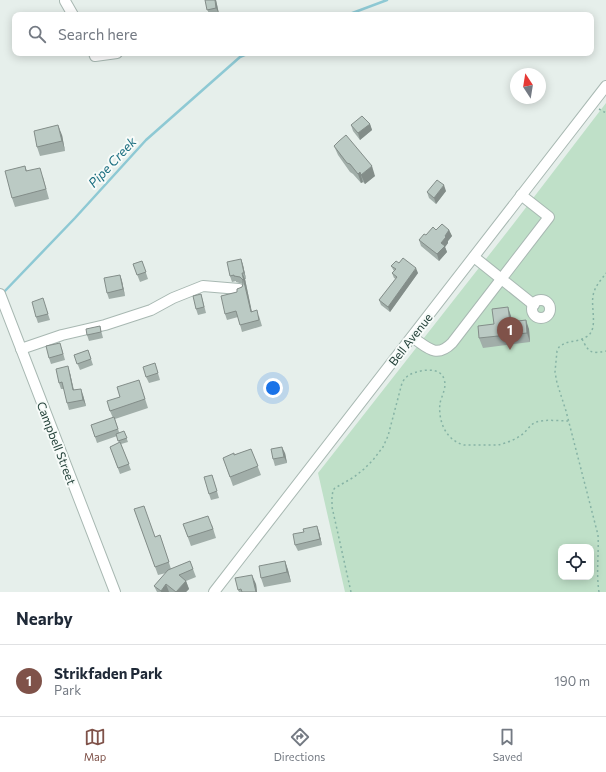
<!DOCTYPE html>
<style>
:root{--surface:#fff;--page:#f6f6f7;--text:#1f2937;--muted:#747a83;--line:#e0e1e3;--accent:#7f5249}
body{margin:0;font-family:Commissioner,sans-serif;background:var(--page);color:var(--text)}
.controls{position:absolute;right:12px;bottom:12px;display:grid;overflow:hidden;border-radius:8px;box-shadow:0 2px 10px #0003}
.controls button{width:36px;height:36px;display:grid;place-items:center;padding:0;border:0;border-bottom:1px solid var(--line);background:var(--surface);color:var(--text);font:20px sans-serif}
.compass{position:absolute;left:510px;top:68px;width:36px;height:36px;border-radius:50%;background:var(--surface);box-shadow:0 2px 10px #0003;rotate:348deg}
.you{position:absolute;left:273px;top:388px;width:14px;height:14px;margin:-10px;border:3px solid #fff;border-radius:50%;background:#1a73e8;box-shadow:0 0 0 6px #1a73e833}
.badge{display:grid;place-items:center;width:26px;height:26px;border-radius:50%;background:var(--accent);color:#fff;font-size:13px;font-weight:700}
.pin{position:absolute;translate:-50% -33px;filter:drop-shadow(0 1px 2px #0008)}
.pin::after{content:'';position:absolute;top:21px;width:14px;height:12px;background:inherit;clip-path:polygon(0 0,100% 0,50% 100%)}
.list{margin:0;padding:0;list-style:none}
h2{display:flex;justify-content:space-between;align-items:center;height:52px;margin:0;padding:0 16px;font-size:17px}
h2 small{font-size:13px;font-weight:400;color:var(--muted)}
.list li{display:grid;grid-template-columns:26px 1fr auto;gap:12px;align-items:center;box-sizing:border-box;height:72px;padding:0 16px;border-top:1px solid var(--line)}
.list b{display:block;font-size:15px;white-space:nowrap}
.list p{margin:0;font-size:13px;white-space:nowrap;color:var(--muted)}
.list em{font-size:13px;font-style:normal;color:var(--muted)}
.icon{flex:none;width:22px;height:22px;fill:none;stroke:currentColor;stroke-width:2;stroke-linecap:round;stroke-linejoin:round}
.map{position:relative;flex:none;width:606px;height:592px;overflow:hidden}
.search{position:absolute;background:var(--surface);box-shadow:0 2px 10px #0003;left:12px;right:12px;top:12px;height:44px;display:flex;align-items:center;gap:10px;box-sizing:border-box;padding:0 14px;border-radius:8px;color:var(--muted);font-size:15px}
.sheet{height:124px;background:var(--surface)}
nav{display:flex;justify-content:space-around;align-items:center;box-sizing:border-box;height:56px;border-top:1px solid var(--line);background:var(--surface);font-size:11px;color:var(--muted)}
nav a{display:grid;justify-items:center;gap:2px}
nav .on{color:var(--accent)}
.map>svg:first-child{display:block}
.green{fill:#bfe0c8;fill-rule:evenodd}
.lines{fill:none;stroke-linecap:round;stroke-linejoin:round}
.stream{stroke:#8ec9d4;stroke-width:2.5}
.minor-casing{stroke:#a8b8b2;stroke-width:12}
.path{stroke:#86b3a5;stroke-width:1.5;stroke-dasharray:2 3;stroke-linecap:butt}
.minor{stroke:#fff;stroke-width:10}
.wall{fill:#a1aea9}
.shaded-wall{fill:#838d89}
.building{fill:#bbcac4;stroke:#838d89}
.labels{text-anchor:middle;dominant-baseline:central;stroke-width:4;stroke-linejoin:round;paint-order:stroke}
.street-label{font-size:12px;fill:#24423a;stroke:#f7fbf9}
.water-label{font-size:13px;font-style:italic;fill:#1c6f80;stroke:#f7fbf9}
</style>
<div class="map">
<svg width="606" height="592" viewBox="0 0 606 592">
<rect width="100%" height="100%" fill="#e6efeb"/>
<!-- green -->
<path class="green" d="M 606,103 L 606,592 L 345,592 L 318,473 L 511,227 ZM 561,547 L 591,547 L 591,577 L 561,577 Z"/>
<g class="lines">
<!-- stream -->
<g class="stream">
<path d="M 347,15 L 387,0"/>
<path d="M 3,293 L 75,218 L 146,140 L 240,57 L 249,53"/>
</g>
<!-- minor casing -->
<g class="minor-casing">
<g id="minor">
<path d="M 65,1 L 73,15"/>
<path d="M 94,53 L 95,56 L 117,53"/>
<path d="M 474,257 L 534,305"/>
<path d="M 0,294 L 115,592"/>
<circle cx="541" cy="309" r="9"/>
<path d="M 412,337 C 427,347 436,359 452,343 L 549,217 L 521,195"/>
<path d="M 21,349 L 62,335 L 105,325 L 151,310 L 173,298 L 203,286 L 239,289"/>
<path d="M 214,592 L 606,86"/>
</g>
</g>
<!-- path -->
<g class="path">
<path d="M 599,109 L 606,113"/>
<path d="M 582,339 C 589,353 591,354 606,351"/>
<path d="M 351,592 L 332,507 L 332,497 L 333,490 L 335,488 L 354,477 L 364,469 L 373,460 L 383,447 L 388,436 L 402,383 C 404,379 407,376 411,374 C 420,370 440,366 444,379 C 447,387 442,395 440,403 C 438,420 445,440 464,445 L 498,445 C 507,443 517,439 524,433 C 528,429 531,424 536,422 C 546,419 559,421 569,421"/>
<path d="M 599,592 C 596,573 599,554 598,535 L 566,411 L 557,383 L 555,372 L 557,351 L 559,347 L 565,343 C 572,341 580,341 586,337 C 600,330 589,305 594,292 C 596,285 602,279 606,273"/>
</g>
<!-- minor -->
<use href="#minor" class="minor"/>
</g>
<!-- wall -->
<g class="wall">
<path d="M 205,0 L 216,0 L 219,14 L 209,15 Z"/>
<path d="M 370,124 L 372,130 L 360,140 L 353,131 L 351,125 Z"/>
<path d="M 62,135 L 65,151 L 40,156 L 37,147 Z"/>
<path d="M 334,146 L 375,176 L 365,184 L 363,182 L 361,183 L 353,174 L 350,172 L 338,155 Z"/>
<path d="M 25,166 L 27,171 L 43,177 L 49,199 L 15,207 L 12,198 Z"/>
<path d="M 446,191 L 436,204 L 429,198 L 427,192 Z"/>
<path d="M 436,230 L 449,230 L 452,236 L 448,241 L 448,243 L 445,247 L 447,252 L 439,261 L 421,246 L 419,240 Z"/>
<path d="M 241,259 L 243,265 L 246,279 L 245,279 L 252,312 L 259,316 L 262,326 L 242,332 L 238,317 L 227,320 L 225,314 L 237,292 L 242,287 L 243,284 L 236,282 L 236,281 L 232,282 L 230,276 Z"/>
<path d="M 142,261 L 148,279 L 140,282 L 133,264 Z"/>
<path d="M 399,263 L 418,273 L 390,312 L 381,305 L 379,300 L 396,279 L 394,278 L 392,273 L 394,271 L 391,266 Z"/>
<path d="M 120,275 L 122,281 L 125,296 L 109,299 L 107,293 Z"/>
<path d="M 201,294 L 203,301 L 206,313 L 198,315 L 196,309 Z"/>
<path d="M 45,305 L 50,320 L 38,323 L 36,317 Z"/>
<path d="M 511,316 L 512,322 L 529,329 L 530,342 L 483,348 L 479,338 L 494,324 Z"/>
<path d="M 100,326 L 103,338 L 89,341 L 87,335 Z"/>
<path d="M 62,349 L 65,360 L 51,364 L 49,358 Z"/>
<path d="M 88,350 L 93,365 L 80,370 L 74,355 Z"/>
<path d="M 155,363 L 160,380 L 149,383 L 146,377 Z"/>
<path d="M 70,373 L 74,390 L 83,395 L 86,406 L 69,410 L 67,403 L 64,389 L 61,389 L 59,383 Z"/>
<path d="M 139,380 L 148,408 L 115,419 L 119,432 L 125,434 L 128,442 L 121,444 L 131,470 L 120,474 L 110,447 L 119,443 L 117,436 L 97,443 L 91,425 L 113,418 L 110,411 L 120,397 Z"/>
<path d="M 251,449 L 261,475 L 233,486 L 223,458 L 234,455 Z"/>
<path d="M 285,453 L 287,463 L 275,466 L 273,459 Z"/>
<path d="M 212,475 L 219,498 L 211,500 L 209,494 Z"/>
<path d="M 134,509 L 155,537 L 160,535 L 171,569 L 190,561 L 196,577 L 186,581 L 189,589 L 186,592 L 157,592 L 154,586 L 166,573 L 158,575 Z"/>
<path d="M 183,524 L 212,525 L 216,538 L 191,546 Z"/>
<path d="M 304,532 L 319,532 L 322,545 L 298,551 L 295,545 Z"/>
<path d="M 285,561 L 288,570 L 291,582 L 264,587 L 261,578 Z"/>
<path d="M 256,584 L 257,592 L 239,592 L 238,590 Z"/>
</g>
<!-- shaded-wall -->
<g class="shaded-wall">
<path d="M 215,0 L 216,0 L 219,14 L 216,8 Z"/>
<path d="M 370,124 L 372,130 L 360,140 L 358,133 Z"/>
<path d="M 58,125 L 62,135 L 65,151 L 62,141 Z"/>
<path d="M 372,166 L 375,176 L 365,184 L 361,175 Z"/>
<path d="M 360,172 L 363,182 L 361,183 L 358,174 Z"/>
<path d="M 444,185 L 446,191 L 436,204 L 434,198 Z"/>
<path d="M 449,230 L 452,236 L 448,241 L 448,243 L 445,247 L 447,252 L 439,261 L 437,254 L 441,243 L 445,236 Z"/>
<path d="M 241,259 L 243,265 L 246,279 L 244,273 Z"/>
<path d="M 416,268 L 418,273 L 390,312 L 388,307 Z"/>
<path d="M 242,273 L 245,279 L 253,318 L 251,312 Z"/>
<path d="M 120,275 L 122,281 L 125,296 L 123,289 Z"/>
<path d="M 508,307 L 511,316 L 513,331 L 510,322 Z"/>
<path d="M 526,320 L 529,329 L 530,342 L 527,333 Z"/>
<path d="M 68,366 L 70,373 L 75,397 L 73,390 Z"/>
<path d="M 81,389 L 83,395 L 86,406 L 83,400 Z"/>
<path d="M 282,447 L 285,453 L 287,463 L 284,457 Z"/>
<path d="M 317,526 L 319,532 L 322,545 L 320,539 Z"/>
<path d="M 285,561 L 288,570 L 291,582 L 287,572 Z"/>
<path d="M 252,575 L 256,584 L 257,592 L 256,592 Z"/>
<path d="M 186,581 L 189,589 L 186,592 L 176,592 Z"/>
<path d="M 166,584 L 169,592 L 161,592 L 161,591 Z"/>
</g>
<!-- building -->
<g class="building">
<path d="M 205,0 L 215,0 L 216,8 L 207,10 Z"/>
<path d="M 362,116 L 370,124 L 358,133 L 351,125 Z"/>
<path d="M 58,125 L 62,141 L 37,147 L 34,131 Z"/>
<path d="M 346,135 L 372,166 L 361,175 L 360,172 L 358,174 L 350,164 L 347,163 L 334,146 L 339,141 Z"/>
<path d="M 25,166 L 26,171 L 40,168 L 46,189 L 12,198 L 5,171 Z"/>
<path d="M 437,180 L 444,185 L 434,198 L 427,192 Z"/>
<path d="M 442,224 L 449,230 L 445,236 L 446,237 L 441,243 L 445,246 L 437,254 L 419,240 L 424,234 L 426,235 L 433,227 L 436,230 Z"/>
<path d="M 403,258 L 416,268 L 388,307 L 379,300 L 397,277 L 392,273 L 396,269 L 391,266 L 396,261 L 399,263 Z"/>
<path d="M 241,259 L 244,273 L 242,273 L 251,312 L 257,310 L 259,320 L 240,325 L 236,311 L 225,314 L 221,296 L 237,292 L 237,289 L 242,287 L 243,284 L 243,280 L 240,277 L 234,276 L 234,275 L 230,276 L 227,262 Z"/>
<path d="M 142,261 L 146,272 L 137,275 L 133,264 Z"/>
<path d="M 120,275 L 123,289 L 107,293 L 104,278 Z"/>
<path d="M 201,294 L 204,307 L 196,309 L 193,296 Z"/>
<path d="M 43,298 L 48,314 L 36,317 L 32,302 Z"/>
<path d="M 508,307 L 510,322 L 526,320 L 527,333 L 479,338 L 478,326 L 494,324 L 492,309 Z"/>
<path d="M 100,326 L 101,332 L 87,335 L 86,329 Z"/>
<path d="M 60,343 L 63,354 L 49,358 L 46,346 Z"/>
<path d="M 88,350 L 91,359 L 77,364 L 74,355 Z"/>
<path d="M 155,363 L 158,373 L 146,377 L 143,367 Z"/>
<path d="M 68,366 L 73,390 L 81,389 L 83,400 L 67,403 L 62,382 L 59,383 L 56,369 Z"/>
<path d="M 139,380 L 145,399 L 110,411 L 107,401 L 120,397 L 117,387 Z"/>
<path d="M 114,417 L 118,429 L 95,437 L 91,425 Z"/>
<path d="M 124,431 L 127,438 L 118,441 L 116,434 Z"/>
<path d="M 120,442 L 129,464 L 118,468 L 110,447 Z"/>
<path d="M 282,447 L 284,457 L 273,459 L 271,449 Z"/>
<path d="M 251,449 L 258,466 L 230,477 L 223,458 L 234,453 L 234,455 Z"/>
<path d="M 212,475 L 217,491 L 209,494 L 204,477 Z"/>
<path d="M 144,506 L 155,537 L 160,535 L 169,562 L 155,567 L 134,509 Z"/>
<path d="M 208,516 L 213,529 L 188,537 L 183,524 Z"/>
<path d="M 317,526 L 320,539 L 295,545 L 293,534 L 304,532 L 303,529 Z"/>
<path d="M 190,561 L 193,569 L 179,575 L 186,581 L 176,592 L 166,584 L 161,591 L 154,586 L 168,570 Z"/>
<path d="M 285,561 L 287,572 L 261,578 L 259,566 Z"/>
<path d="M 252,575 L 256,592 L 242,592 L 241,589 L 238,590 L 235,578 Z"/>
</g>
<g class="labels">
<!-- street labels -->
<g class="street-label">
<text transform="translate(410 339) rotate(-52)">Bell Avenue</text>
<text transform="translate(57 443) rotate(69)">Campbell Street</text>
</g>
<!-- water labels -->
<g class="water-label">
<text transform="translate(112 162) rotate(-47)">Pipe Creek</text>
</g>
</g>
</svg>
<div class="controls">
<button><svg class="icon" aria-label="locate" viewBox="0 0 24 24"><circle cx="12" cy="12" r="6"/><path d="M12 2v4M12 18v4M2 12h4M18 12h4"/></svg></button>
</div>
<svg class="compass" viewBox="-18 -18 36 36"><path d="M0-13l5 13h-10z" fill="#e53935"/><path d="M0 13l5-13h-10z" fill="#747a83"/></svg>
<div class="you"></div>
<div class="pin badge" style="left:510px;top:350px">1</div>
<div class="search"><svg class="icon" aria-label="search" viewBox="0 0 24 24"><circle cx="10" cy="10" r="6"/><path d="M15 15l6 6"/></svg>Search here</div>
</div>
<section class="sheet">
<h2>Nearby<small></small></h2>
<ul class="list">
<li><span class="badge">1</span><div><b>Strikfaden Park</b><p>Park</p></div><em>190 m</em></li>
</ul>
</section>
<nav>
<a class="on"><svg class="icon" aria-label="map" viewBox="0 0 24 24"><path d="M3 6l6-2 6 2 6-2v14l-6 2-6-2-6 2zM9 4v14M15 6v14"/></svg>Map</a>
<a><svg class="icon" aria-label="directions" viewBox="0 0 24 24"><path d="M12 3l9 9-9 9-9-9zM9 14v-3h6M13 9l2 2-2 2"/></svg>Directions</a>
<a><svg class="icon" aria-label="saved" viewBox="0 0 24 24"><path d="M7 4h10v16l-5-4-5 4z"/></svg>Saved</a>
</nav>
